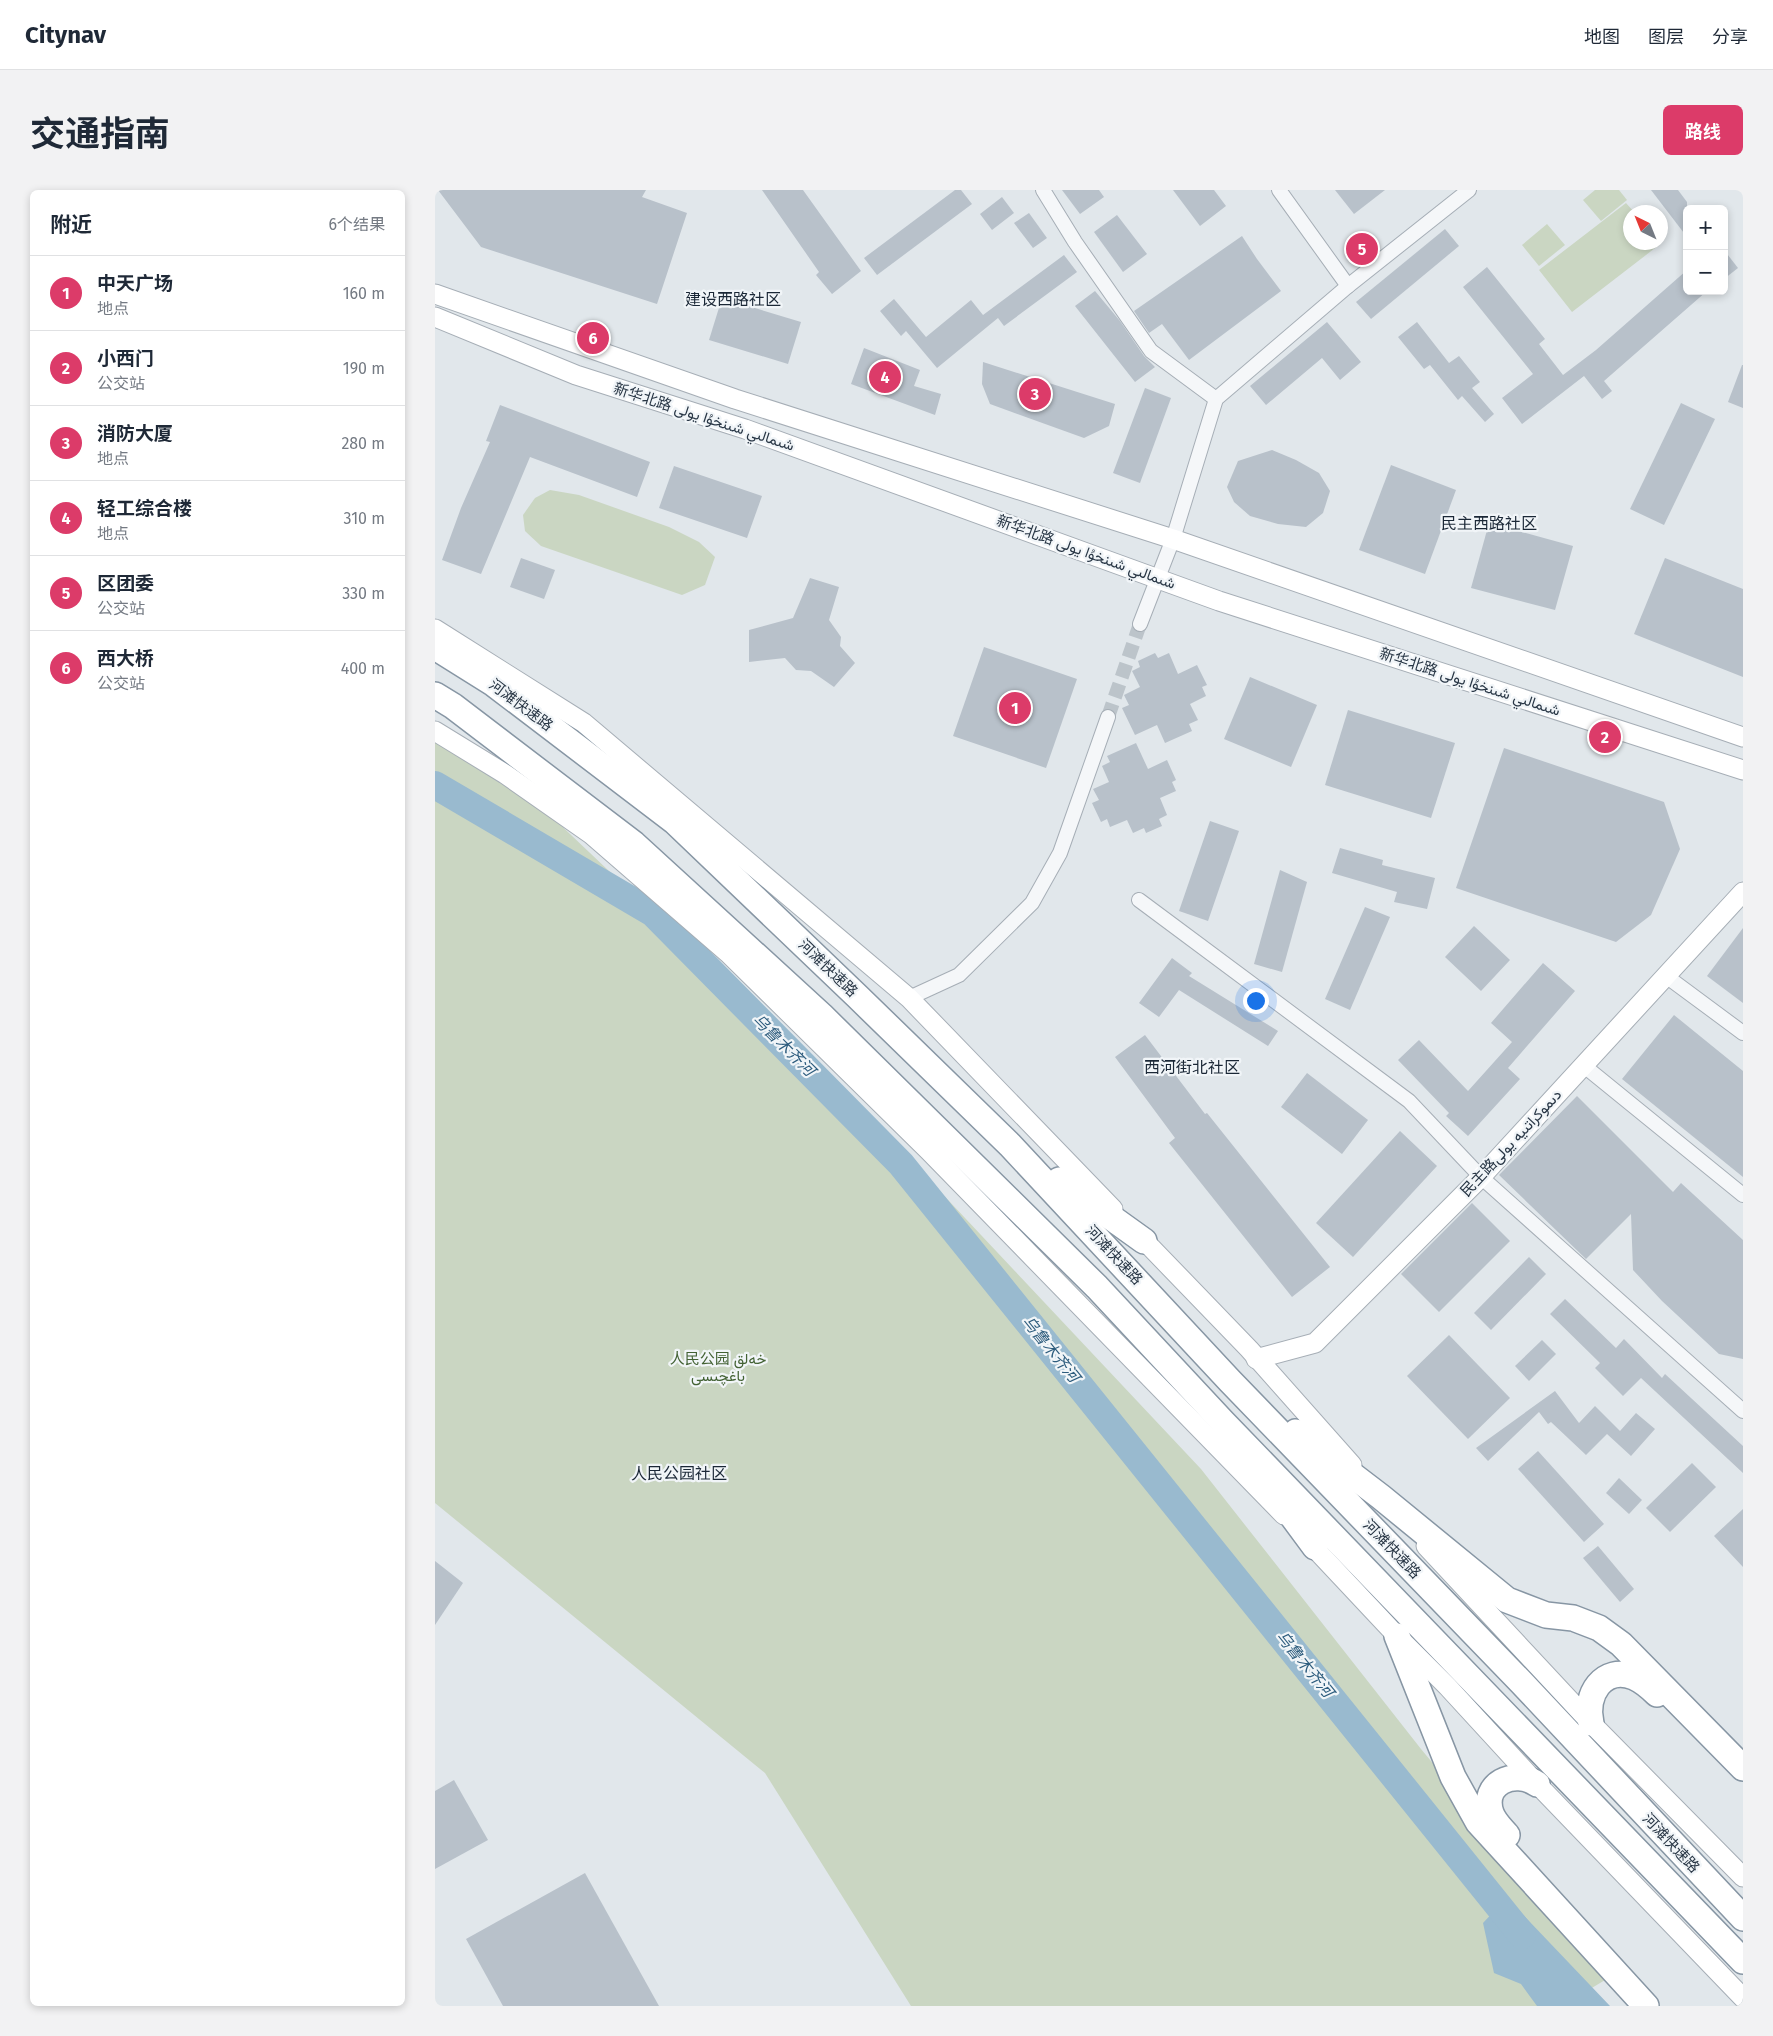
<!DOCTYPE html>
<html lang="zh">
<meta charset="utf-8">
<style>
:root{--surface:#fff;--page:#f2f2f3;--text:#1f2937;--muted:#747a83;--line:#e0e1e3;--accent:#dc3b69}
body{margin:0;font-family:"Fira Sans",Vazirmatn,"Noto Sans SC",sans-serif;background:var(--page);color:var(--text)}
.controls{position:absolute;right:15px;top:15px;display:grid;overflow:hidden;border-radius:8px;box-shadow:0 2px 8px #0003}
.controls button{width:45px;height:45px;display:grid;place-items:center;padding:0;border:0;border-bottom:1px solid var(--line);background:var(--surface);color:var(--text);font:25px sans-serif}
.compass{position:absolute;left:1188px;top:15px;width:45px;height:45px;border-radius:50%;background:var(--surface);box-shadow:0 2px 8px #0003;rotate:317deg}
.you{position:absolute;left:820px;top:810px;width:18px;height:18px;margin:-12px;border:4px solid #fff;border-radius:50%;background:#1a73e8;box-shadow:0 0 0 8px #1a73e833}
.badge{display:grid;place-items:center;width:32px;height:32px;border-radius:50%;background:var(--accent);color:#fff;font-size:16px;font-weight:700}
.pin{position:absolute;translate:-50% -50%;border:2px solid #fff;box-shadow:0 1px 5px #0006}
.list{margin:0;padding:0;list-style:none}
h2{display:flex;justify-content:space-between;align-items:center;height:65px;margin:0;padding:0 20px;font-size:21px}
h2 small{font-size:16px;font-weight:400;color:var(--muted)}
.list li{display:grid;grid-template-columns:32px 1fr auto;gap:15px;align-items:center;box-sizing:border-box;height:75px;padding:0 20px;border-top:1px solid var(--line)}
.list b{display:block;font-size:19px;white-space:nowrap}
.list p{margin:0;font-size:16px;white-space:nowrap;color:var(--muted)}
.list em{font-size:16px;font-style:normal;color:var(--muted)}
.map{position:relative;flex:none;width:1308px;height:1816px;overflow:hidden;border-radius:8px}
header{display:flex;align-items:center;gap:30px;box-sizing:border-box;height:70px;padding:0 25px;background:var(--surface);border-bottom:1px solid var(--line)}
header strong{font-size:24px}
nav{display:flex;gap:28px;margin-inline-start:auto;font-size:18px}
.intro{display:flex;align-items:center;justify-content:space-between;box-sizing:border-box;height:120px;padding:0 30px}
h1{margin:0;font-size:35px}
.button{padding:12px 22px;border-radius:8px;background:var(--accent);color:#fff;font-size:18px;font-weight:700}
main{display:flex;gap:30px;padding:0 30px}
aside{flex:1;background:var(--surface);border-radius:8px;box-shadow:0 2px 8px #0003}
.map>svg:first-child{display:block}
.green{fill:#cad6c2}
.water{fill:#99bacf}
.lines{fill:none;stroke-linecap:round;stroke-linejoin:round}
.river{stroke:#99bacf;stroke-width:28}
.building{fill:#b8c1ca}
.street-tunnel{stroke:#bcc4ca;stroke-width:14;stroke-dasharray:14 7;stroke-linecap:butt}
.street-casing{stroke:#a6aeb6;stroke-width:16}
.secondary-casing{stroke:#a6aeb6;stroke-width:21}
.highway-casing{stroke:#8796a4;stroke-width:28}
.street{stroke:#f5f7f9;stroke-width:14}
.secondary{stroke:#fff;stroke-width:19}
.highway{stroke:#fff;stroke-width:25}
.labels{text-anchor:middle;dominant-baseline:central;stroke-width:4.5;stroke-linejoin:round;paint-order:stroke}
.street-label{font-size:15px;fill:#283645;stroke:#f1f5f8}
.park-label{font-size:15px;fill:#436234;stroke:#f1f5f8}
.neighbourhood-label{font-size:16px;fill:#1a2736;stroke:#f1f5f8}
.water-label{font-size:16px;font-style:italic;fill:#2d5c7d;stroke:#f1f5f8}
</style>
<header>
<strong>Citynav</strong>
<nav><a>地图</a><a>图层</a><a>分享</a></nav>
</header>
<div class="intro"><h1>交通指南</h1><a class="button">路线</a></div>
<main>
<aside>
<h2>附近<small>6个结果</small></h2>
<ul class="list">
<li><span class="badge">1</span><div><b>中天广场</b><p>地点</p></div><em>160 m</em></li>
<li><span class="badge">2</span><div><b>小西门</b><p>公交站</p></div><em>190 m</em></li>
<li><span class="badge">3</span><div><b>消防大厦</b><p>地点</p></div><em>280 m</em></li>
<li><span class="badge">4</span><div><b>轻工综合楼</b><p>地点</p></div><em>310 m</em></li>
<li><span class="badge">5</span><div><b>区团委</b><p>公交站</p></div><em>330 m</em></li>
<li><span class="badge">6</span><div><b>西大桥</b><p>公交站</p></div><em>400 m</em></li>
</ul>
</aside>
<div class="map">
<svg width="1308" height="1816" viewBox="0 0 1308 1816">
<rect width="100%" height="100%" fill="#e1e7eb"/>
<!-- green -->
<g class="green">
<path d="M 1160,0 L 1184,0 L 1192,10 L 1166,31 L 1148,10 Z"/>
<path d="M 1191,13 L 1199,22 L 1196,22 L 1196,52 L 1222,53 L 1224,55 L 1137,122 L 1104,80 Z"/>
<path d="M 1112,34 L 1130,55 L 1104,76 L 1087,55 Z"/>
<path d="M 115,300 L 144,305 L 234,337 L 264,352 L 280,367 L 270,395 L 247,405 L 106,356 L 90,341 L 88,325 L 100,308 Z"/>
<path d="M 0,551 L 115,625 L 452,945 L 766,1279 L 986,1559 L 1175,1787 L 1127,1816 L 476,1816 L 330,1583 L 0,1313 Z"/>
</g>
<!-- water -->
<path class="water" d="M 1074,1710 L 1175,1816 L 1102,1816 L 1086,1794 L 1059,1783 L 1048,1733 L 1065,1715 Z"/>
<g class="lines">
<!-- river -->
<path class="river" d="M 0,595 L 218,723 L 466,974 L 1087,1745"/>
</g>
<!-- building -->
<g class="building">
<path d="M 3,0 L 211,0 L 207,7 L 252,23 L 222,114 L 46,57 Z"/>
<path d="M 327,0 L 368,0 L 426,81 L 397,104 L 381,85 L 384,82 Z"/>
<path d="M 520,0 L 526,0 L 537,14 L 442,85 L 429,68 Z"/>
<path d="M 627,0 L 664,0 L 669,7 L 645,24 Z"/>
<path d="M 738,0 L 779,0 L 791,16 L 765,36 Z"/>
<path d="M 900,0 L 950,0 L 919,24 Z"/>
<path d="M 1216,0 L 1243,0 L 1252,12 L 1252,47 Z"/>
<path d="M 567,7 L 579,23 L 557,40 L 545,24 Z"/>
<path d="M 594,23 L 612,48 L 598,58 L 579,33 Z"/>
<path d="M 682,25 L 712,64 L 688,82 L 659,42 Z"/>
<path d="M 1010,39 L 1024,56 L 936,129 L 921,112 Z"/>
<path d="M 807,46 L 822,69 L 846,101 L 754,170 L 727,134 L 714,143 L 699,121 Z"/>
<path d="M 1289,60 L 1303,78 L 1289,89 Z"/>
<path d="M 629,65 L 642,82 L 569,136 L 563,128 L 502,178 L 471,141 L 466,146 L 445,121 L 459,109 L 491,147 L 536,110 L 548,125 Z"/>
<path d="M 1052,77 L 1110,149 L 1104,154 L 1128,185 L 1161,160 L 1252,80 L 1252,101 L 1272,101 L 1169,191 L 1177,201 L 1167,209 L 1149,186 L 1087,234 L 1067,208 L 1098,184 L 1028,97 Z"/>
<path d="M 660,101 L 685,131 L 709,166 L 720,177 L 700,192 L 640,116 Z"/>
<path d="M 287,108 L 366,132 L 353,174 L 274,150 Z"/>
<path d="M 892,132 L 926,172 L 905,190 L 887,168 L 831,215 L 815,196 Z"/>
<path d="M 982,132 L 1014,173 L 1024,166 L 1045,192 L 1037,198 L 1059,224 L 1050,232 L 1027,206 L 1023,210 L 995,175 L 989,179 L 963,147 Z"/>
<path d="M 429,158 L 485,180 L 479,196 L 506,204 L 500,225 L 416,194 Z"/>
<path d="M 548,172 L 680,214 L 674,236 L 649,248 L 555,214 L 547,194 Z"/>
<path d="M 1307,175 L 1308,175 L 1308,218 L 1293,212 Z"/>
<path d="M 710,198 L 736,208 L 705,293 L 678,283 Z"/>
<path d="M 1246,213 L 1280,229 L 1229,335 L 1195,319 Z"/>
<path d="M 65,215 L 215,272 L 202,307 L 95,267 L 46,384 L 7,370 L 26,318 L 55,252 L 51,251 Z"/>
<path d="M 837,260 L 861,270 L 884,283 L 895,301 L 888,323 L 871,337 L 843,334 L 815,326 L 799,312 L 792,297 L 803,271 Z"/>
<path d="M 956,275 L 1021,300 L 990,384 L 924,360 Z"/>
<path d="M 239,276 L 327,306 L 312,348 L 224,318 Z"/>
<path d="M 1054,333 L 1138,356 L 1120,420 L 1036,398 Z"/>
<path d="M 86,368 L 120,380 L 109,409 L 75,397 Z"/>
<path d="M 1230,368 L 1308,399 L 1308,487 L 1199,444 Z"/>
<path d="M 375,388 L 404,397 L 394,430 L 406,447 L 405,456 L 420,473 L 399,497 L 376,481 L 361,480 L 350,468 L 314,472 L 314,440 L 358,428 Z"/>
<path d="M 549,457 L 642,489 L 611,578 L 518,546 Z"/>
<path d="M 720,463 L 723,468 L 734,463 L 743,484 L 762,475 L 772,495 L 767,497 L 771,506 L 755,514 L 763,530 L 754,534 L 757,541 L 730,553 L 722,535 L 700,545 L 687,518 L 694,515 L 689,505 L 705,497 L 697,481 L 705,477 L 703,471 Z"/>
<path d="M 815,487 L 882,515 L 856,577 L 789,549 Z"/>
<path d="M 913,520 L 1020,553 L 996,628 L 890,595 Z"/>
<path d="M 701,553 L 713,579 L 732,570 L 741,590 L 737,592 L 741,601 L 725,608 L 732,625 L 724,629 L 727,636 L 711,643 L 709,638 L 698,643 L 692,630 L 675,637 L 672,629 L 666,632 L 657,613 L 664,610 L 658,599 L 674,592 L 667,576 L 675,572 L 672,566 Z"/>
<path d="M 1069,558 L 1229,612 L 1245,659 L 1216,725 L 1181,752 L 1021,698 Z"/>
<path d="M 775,631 L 804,641 L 773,731 L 744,721 Z"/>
<path d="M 905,658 L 948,670 L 947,675 L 1000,688 L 992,719 L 959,712 L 962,702 L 897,683 Z"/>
<path d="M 845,680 L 872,692 L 847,782 L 819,774 Z"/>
<path d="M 930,717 L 955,727 L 915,820 L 890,809 Z"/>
<path d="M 1039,736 L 1075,770 L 1046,801 L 1010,767 Z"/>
<path d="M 1308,738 L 1308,813 L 1272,786 Z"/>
<path d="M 737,768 L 757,783 L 754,786 L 843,841 L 833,856 L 744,800 L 724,827 L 704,813 Z"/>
<path d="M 1108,773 L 1140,801 L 1073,878 L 1085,889 L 1033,946 L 1011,926 L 1014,923 L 963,870 L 984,850 L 1033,901 L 1077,852 L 1056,833 Z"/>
<path d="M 1239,825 L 1308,881 L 1308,987 L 1187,889 Z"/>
<path d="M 710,845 L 770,924 L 772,923 L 895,1077 L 857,1107 L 734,953 L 740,948 L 680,867 Z"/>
<path d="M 872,883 L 933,930 L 907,964 L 846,917 Z"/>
<path d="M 1142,906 L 1238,1002 L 1246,993 L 1308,1050 L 1308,1169 L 1284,1164 L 1227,1111 L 1198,1080 L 1196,1024 L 1151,1069 L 1064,985 Z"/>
<path d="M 965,941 L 1002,976 L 918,1067 L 881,1033 Z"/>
<path d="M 1037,1013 L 1075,1051 L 1004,1122 L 966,1084 Z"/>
<path d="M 1094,1067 L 1111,1084 L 1056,1140 L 1039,1123 Z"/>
<path d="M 1130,1109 L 1181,1158 L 1189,1149 L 1227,1188 L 1230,1184 L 1308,1256 L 1308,1283 L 1206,1188 L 1188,1206 L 1160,1178 L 1165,1173 L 1115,1124 Z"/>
<path d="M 1014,1145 L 1075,1208 L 1033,1249 L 972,1186 Z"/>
<path d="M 1107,1150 L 1121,1164 L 1094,1191 L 1080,1176 Z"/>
<path d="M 1120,1201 L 1144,1233 L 1160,1216 L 1185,1241 L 1201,1223 L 1220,1239 L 1196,1266 L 1172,1244 L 1151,1265 L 1116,1232 L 1113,1234 L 1104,1222 L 1053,1271 L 1041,1258 Z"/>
<path d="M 1103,1261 L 1169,1334 L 1149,1352 L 1083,1279 Z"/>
<path d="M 1257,1273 L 1281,1297 L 1235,1342 L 1211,1318 Z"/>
<path d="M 1184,1288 L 1207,1310 L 1194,1324 L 1171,1303 Z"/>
<path d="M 1308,1319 L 1308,1377 L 1279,1346 Z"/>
<path d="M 1163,1356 L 1199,1399 L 1185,1412 L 1148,1368 Z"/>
<path d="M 0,1371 L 28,1393 L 0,1435 Z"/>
<path d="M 19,1590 L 53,1650 L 0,1679 L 0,1601 Z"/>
<path d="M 150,1683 L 224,1816 L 68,1816 L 31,1749 Z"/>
</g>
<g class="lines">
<!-- street-tunnel -->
<path class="street-tunnel" d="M 673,527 L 705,434"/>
<!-- street casing -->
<g class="street-casing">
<g id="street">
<path d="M 608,0 L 640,52 L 716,161 L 781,209"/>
<path d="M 844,0 L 913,96"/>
<path d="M 705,434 L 738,349 L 781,209 L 913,96 L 1034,0"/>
<path d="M 704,710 L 974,911 L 1046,987 L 1308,1221"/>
<path d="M 1231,786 L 1308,843"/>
<path d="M 474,808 L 524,785 L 597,713 L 625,663 L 673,527"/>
<path d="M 1148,875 L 1308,1005"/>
</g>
</g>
<!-- secondary casing -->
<g class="secondary-casing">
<g id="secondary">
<path d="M 0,104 L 300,209 L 738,349 L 1308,547"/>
<path d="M 0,127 L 141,185 L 310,239 L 784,411 L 1308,580"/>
<path d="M 0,439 L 149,533 L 474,808 L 678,1019"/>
<path d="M 0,541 L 70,584 L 157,645 L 293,763 L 494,961 L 849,1325"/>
<path d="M 701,1042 L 814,1159 L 917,1275"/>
<path d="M 821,1169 L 880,1153 L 1046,987 L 1308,702"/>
<path d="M 871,1349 L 962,1446 L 1012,1496 L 1102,1594 L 1308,1808"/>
<path d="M 991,1356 L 1156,1533 L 1308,1687"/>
</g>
</g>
<!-- highway casing -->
<g class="highway-casing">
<g id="highway">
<path d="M 0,457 L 59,494 L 239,631 L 422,806 L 575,955 L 795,1191 L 1086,1492 L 1308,1728"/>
<path d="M 0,505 L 18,516 L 199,654 L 386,825 L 662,1097 L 787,1231 L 1308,1771"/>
<path d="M 624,990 L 709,1051"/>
<path d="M 861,1242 L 946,1307 L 1072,1410 L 1111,1425 L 1138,1428 L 1164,1438 L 1186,1454 L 1308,1578"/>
<path d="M 843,1307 L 880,1357"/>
<path d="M 962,1446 L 1018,1587 L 1043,1632 L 1211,1816"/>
<path d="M 1156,1533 C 1149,1505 1168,1475 1199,1487 C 1208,1491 1215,1497 1222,1504"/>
<path d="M 1072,1645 C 1066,1638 1059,1632 1056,1623 C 1046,1594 1079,1578 1102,1594"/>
</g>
</g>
<!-- street -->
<use href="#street" class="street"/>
<!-- secondary -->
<use href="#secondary" class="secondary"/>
<!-- highway -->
<use href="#highway" class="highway"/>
</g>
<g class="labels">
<!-- street labels -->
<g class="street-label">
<text transform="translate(269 227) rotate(18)">新华北路 شىمالىي شىنخۇا يولى</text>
<text transform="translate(651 362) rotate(20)">新华北路 شىمالىي شىنخۇا يولى</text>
<text transform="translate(1035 492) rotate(18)">新华北路 شىمالىي شىنخۇا يولى</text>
<text transform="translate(86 515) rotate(37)">河滩快速路</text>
<text transform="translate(393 778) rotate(44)">河滩快速路</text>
<text transform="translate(1076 953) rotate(-47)">民主路دىموكراتىيە يولى</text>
<text transform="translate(679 1065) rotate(47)">河滩快速路</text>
<text transform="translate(957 1359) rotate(46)">河滩快速路</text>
<text transform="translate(1236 1653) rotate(47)">河滩快速路</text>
</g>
<!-- park labels -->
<g class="park-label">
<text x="283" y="1169">人民公园 خەلق<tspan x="283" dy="17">باغچىسى</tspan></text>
</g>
<!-- neighbourhood labels -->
<g class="neighbourhood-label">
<text x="298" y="109">建设西路社区</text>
<text x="1054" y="333">民主西路社区</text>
<text x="757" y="877">西河街北社区</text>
<text x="244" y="1283">人民公园社区</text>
</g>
<!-- water labels -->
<g class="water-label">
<text transform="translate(349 855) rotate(45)">乌鲁木齐河</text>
<text transform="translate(616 1159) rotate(51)">乌鲁木齐河</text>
<text transform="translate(870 1474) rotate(51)">乌鲁木齐河</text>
</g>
</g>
</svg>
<div class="controls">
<button>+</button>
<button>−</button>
</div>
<svg class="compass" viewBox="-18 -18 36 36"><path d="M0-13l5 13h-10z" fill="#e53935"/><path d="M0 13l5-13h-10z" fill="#747a83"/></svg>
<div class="you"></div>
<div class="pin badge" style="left:580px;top:518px">1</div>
<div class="pin badge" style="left:1170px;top:547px">2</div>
<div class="pin badge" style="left:600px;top:204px">3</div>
<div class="pin badge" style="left:450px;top:187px">4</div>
<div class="pin badge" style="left:927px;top:59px">5</div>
<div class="pin badge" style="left:158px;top:148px">6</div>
</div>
</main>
